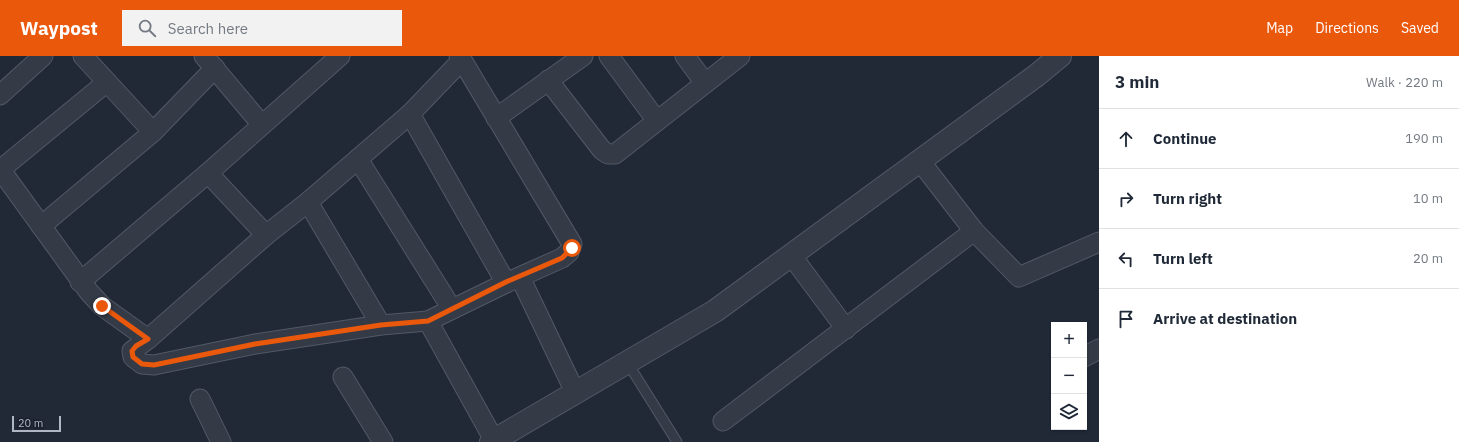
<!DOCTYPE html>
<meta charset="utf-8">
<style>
:root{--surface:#fff;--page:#f2f2f3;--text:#1f2937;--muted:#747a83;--line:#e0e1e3;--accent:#ea580c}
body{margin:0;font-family:"IBM Plex Sans",sans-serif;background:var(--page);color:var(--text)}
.controls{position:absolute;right:12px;bottom:12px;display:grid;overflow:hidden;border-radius:0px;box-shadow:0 1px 3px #0004}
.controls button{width:36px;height:36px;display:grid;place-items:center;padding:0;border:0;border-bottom:1px solid var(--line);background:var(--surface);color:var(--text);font:20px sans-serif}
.scale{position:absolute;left:12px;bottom:10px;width:49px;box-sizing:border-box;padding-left:4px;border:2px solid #afb6c4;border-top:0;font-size:11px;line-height:14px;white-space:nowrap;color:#afb6c4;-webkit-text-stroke:3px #1a202c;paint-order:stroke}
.stop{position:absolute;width:12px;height:12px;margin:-9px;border:3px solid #ea580c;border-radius:50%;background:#fff}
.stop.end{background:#ea580c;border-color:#fff;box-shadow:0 1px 4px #0008}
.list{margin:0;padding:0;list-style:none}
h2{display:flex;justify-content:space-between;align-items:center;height:52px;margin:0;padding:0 16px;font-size:17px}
h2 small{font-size:13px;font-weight:400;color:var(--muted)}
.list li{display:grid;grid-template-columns:26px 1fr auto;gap:12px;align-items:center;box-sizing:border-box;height:60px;padding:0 16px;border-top:1px solid var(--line)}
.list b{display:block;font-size:15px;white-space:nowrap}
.list em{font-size:13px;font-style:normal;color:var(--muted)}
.icon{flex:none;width:22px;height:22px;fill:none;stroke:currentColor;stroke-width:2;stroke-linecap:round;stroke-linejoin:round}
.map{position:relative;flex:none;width:1099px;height:386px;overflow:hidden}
header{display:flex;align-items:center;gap:24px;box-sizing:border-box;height:56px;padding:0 20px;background:var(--accent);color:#fff}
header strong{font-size:19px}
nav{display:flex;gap:22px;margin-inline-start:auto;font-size:14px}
.search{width:280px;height:36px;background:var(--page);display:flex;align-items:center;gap:10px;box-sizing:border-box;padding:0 14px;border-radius:0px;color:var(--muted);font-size:15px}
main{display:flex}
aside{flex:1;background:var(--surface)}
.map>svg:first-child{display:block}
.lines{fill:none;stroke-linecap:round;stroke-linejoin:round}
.service-casing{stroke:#525965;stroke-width:11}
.minor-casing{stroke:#525965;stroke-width:21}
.tertiary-casing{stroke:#525965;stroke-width:24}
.service{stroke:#343b47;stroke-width:9}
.minor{stroke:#343b47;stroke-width:19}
.tertiary{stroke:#343b47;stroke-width:22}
.route{stroke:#ea580c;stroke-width:5}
</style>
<header>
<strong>Waypost</strong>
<div class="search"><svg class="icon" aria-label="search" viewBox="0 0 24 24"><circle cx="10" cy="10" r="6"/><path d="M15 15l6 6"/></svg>Search here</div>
<nav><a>Map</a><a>Directions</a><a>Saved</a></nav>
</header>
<main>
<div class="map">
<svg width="1099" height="386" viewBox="0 0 1099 386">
<rect width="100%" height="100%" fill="#212937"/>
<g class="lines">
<!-- service casing -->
<g class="service-casing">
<path id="service" d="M 627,306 L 677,386"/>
</g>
<!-- minor casing -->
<g class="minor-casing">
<g id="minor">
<path d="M 83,0 L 153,76"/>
<path d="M 204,0 L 262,69"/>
<path d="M 459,0 L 462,4 L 572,188 L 569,196 L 562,202 L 506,227 L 428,265 L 381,269 L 255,288 L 154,309 L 142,308 L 133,301 L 132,295 L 148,283 L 266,179 L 308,146 L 410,58 L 462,4"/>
<path d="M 609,0 L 657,65"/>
<path d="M 685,0 L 705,27"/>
<path d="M 548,24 L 602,94 L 608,98 L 615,98 L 740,0"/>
<path d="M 0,39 L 43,0"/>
<path d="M 410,58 L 506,227"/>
<path d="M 496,62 L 583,0"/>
<path d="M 358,103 L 452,253"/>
<path d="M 920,105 L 974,175 L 1019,221 L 1099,186"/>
<path d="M 0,113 L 89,236 L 102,250 L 148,283"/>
<path d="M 0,114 L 107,26"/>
<path d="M 208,117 L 266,179"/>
<path d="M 308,146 L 381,269"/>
<path d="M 41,170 L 153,76 L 215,12"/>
<path d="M 791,199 L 846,273"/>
<path d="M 520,221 L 575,336"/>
<path d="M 80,226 L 208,117 L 340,0"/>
<path d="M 428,265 L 494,384"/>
<path d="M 1084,301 L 1099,293"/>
<path d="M 343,321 L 383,386"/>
<path d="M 200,343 L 221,386"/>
<path d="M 723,365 L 974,175"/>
</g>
</g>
<!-- tertiary casing -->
<g class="tertiary-casing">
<path id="tertiary" d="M 491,386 L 715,255 L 1037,19 L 1060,0"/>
</g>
<!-- service -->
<use href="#service" class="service"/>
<!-- minor -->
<use href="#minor" class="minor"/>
<!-- tertiary -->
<use href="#tertiary" class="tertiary"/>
</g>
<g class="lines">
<!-- route -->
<path class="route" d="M 102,250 L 148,283 L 136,290 L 132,295 L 133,301 L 142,308 L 154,309 L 255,288 L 381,269 L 428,265 L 506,226 L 562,202 L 572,192"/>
</g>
</svg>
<div class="controls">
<button>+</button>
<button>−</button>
<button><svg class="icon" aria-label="layers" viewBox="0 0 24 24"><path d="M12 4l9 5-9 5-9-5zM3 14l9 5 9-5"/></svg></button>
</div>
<div class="scale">20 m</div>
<div class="stop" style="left:572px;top:192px"></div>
<div class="stop end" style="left:102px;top:250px"></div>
</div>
<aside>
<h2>3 min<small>Walk · 220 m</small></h2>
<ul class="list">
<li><svg class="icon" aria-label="ahead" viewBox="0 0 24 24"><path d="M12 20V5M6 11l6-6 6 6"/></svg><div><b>Continue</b></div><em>190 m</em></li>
<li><svg class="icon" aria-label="right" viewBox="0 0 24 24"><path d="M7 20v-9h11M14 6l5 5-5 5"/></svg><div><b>Turn right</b></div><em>10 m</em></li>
<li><svg class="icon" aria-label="left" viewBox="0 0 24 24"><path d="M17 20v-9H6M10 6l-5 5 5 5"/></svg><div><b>Turn left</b></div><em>20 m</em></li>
<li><svg class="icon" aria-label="arrive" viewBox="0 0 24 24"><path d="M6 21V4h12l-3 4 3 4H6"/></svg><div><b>Arrive at destination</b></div></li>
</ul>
</aside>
</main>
